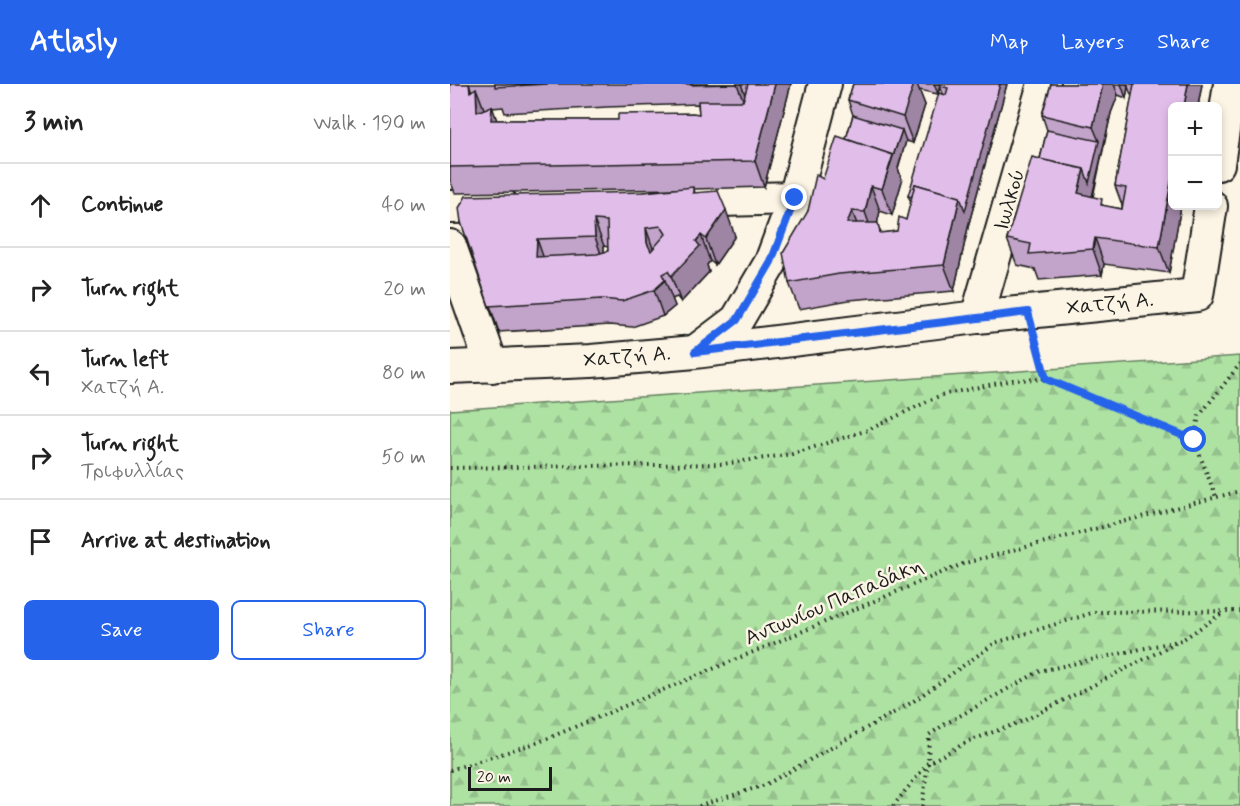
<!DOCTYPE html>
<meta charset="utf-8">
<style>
:root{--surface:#fff;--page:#f2f2f2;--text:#222;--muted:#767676;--line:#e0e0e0;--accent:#2563eb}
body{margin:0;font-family:Mynerve,sans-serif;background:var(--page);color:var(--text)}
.controls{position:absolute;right:18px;top:18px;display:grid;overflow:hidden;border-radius:9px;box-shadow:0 3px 9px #0003}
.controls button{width:54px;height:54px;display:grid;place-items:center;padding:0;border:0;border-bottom:2px solid var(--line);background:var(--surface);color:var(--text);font:30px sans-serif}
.scale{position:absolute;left:18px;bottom:15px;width:84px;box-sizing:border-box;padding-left:6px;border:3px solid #1c1c1c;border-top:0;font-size:16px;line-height:21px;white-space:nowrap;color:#1c1c1c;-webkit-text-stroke:4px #fcf5e5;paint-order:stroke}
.stop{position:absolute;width:18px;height:18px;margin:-14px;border:4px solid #2563eb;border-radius:50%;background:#fff}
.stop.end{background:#2563eb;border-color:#fff;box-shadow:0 2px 6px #0008}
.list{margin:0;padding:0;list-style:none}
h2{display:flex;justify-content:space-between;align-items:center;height:78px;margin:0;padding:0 24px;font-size:26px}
h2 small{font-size:20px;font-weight:400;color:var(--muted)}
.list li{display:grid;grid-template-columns:39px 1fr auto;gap:18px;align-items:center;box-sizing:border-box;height:84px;padding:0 24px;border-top:2px solid var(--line)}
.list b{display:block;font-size:22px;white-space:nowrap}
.list p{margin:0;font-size:20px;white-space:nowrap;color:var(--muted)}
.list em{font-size:20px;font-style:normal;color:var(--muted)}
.actions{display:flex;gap:12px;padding:18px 24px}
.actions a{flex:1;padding:14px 0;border:2px solid var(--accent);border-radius:9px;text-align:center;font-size:21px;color:var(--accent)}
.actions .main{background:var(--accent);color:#fff}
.icon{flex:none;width:33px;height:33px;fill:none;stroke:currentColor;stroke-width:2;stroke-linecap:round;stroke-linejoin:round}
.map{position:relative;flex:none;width:790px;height:722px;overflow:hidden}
header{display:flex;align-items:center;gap:36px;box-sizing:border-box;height:84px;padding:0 30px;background:var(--accent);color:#fff}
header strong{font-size:28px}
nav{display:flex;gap:33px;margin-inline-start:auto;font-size:21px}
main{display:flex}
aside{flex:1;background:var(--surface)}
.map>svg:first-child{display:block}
.forest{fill:url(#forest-firs);stroke:#657f60;stroke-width:1.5}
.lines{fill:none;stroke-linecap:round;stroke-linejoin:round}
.minor-casing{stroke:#1c1c1c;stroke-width:36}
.path{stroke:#1c1c1c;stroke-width:4;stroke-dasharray:1.5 4.5;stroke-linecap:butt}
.minor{stroke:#fcf5e5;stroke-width:32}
.wall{fill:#c2a3c9;stroke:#1c1c1c;stroke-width:1.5;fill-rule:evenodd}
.shaded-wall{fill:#9e85a4;stroke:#1c1c1c;stroke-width:1.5}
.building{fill:#e1beea;stroke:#1c1c1c;stroke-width:1.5;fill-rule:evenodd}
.route{stroke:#2563eb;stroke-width:8}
.labels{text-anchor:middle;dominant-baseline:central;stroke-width:5;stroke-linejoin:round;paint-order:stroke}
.street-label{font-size:21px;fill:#1c1c1c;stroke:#fcf5e5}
</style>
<header>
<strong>Atlasly</strong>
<nav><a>Map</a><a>Layers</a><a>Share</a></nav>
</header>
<main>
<aside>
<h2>3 min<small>Walk · 190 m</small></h2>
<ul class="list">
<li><svg class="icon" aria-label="ahead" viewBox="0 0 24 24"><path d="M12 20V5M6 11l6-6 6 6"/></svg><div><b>Continue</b></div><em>40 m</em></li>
<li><svg class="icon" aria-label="right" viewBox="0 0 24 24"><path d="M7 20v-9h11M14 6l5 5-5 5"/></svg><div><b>Turn right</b></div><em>20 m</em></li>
<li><svg class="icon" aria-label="left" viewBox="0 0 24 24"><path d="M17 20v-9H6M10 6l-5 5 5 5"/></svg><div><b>Turn left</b><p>Χατζή Α.</p></div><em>80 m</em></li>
<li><svg class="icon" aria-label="right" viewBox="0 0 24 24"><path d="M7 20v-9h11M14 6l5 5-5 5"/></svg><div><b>Turn right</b><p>Τριφυλλίας</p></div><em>50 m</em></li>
<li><svg class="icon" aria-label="arrive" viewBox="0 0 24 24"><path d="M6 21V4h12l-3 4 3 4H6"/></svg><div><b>Arrive at destination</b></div></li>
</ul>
<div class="actions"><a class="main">Save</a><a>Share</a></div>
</aside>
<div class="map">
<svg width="790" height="722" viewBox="0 0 790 722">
<defs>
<pattern id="forest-firs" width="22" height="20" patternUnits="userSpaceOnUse" patternTransform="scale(1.5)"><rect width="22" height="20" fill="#aee2a3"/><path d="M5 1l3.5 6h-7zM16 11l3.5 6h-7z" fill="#95c18c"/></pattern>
</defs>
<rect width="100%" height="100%" fill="#fcf5e5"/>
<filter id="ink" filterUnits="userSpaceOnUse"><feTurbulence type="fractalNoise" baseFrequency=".0167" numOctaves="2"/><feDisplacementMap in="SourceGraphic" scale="12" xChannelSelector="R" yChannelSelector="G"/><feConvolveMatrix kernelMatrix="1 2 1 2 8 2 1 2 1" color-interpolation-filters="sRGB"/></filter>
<g filter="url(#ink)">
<!-- forest -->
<path class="forest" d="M 790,272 L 790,722 L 0,722 L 0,326 Z"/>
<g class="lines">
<!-- minor casing -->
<g class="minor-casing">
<g id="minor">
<path d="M 768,80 L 780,0"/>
<path d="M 229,117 L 345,114"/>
<path d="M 0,123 L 53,122"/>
<path d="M 0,162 L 42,282"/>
<path d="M 527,233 L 594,0"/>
<path d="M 246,267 L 287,236 L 321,178 L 345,114 L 375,0"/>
<path d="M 0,283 L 141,277 L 245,268 L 527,233 L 747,211 L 761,122"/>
</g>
</g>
<!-- path -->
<g class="path">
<path d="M 585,255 L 596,295"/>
<path d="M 744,356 L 749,332 L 790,280"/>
<path d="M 0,384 L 273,380 L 342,370 L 418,346 L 491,311 L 563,296 L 596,295 L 744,356 L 766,413"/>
<path d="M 0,686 L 89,658 L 515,479 L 790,407"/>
<path d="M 249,722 L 315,701 L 461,619 L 545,559 L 645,528 L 790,527"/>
<path d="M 443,722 L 478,679 L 479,651 L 495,640 L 590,587 L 732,556 L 774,528"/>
<path d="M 472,722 L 478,679 L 519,657 L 573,637 L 726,559"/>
</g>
<!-- minor -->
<use href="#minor" class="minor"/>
</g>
<!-- wall -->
<g class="wall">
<path d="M 0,0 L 341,0 L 314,103 L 244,105 L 245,109 L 285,152 L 265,181 L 260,177 L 257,181 L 259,188 L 231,218 L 227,213 L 222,215 L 225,222 L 213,232 L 182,243 L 160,241 L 49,248 L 11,138 L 194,108 L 227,105 L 5,109 L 0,96 ZM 248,20 L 249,30 L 168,36 L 46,36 L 42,24 L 53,23 L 55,29 L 157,23 ZM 154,162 L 158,163 L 158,167 L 154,168 Z"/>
<path d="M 403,0 L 557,0 L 519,139 L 504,207 L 399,216 L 349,225 L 339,199 L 358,127 L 373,95 L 396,55 L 403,31 L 398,16 ZM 490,2 L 493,10 L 458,112 L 461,118 L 456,136 L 447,147 L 431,149 L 427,139 L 430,127 L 442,131 L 452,97 L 448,84 L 456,57 L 463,59 L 475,21 L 469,6 L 488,10 Z"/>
<path d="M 601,0 L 752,0 L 719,189 L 654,180 L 652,191 L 589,196 L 585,185 L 567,181 L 557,155 L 590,75 L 597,46 L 592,31 ZM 678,3 L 682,13 L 665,102 L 672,121 L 672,125 L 654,122 L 643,113 L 661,29 L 668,11 L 676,14 Z"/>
</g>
<!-- shaded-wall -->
<g class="shaded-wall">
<path d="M 19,0 L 27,21 L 26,4 L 36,30 L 36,54 L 20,8 Z"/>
<path d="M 287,0 L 291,0 L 297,16 L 297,26 Z"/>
<path d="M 325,0 L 341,0 L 314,103 L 305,77 Z"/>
<path d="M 457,0 L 467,0 L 475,21 L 463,59 L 453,33 Z"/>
<path d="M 484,0 L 490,0 L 488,10 Z"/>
<path d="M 550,0 L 557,0 L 519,139 L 504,207 L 494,181 L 510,113 Z"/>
<path d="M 653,0 L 664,0 L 668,11 L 661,29 L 637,135 L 628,109 L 634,85 L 649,57 L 643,43 Z"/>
<path d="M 671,0 L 677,0 L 678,3 L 676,14 Z"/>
<path d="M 738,0 L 752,0 L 748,22 L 734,22 Z"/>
<path d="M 42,22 L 51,48 L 41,36 Z"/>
<path d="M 452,46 L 456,57 L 448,84 L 452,97 L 442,131 L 432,105 Z"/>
<path d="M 723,88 L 723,122 L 731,122 L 719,189 L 709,163 Z"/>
<path d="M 421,102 L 430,127 L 424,154 L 415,128 Z"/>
<path d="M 276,126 L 285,152 L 265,181 L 256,155 Z"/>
<path d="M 402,127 L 412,153 L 397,139 Z"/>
<path d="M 144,136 L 154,162 L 154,178 L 145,153 Z"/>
<path d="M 196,144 L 205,170 L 206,185 L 197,159 Z"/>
<path d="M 251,151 L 260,177 L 257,181 L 259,188 L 231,218 L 221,192 Z"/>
<path d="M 645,154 L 654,180 L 652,191 L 643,165 Z"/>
<path d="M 87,155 L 96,181 L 86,173 Z"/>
<path d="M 215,196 L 225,222 L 213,232 L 204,206 Z"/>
</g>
<!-- building -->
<g class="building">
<path d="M 0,0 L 19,0 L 20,8 L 26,4 L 27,28 L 42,22 L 41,36 L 168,36 L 168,30 L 243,29 L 249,30 L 248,17 L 293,17 L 298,0 L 325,0 L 305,77 L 0,83 Z"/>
<path d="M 45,0 L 97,0 L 45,3 Z"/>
<path d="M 242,0 L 287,0 L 241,1 Z"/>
<path d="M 403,0 L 464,0 L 453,33 L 398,16 Z"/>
<path d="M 491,0 L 550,0 L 515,127 L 510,113 L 465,100 L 462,113 L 458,112 L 489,9 L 496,11 L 498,4 L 490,2 Z"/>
<path d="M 601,0 L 653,0 L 643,43 L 592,31 Z"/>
<path d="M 684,0 L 738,0 L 734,22 L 723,22 L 723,88 L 709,163 L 645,154 L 643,165 L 579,170 L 581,160 L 557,155 L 582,73 L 634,85 L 628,109 L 652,115 L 651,121 L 672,125 L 676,104 L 665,102 Z"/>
<path d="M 403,31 L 452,46 L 443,72 L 443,71 L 396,55 Z"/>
<path d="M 597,46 L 649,57 L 639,99 L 634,85 L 590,75 Z"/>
<path d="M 387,52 L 443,71 L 432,105 L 421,102 L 415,128 L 402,127 L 397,139 L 428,139 L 430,149 L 447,147 L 449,133 L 456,136 L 465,100 L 510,113 L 494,181 L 389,190 L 339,199 L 333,169 L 358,127 L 366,91 L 373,95 Z"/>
<path d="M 243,103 L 243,109 L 268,107 L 276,126 L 256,155 L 251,151 L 246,157 L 250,162 L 221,192 L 218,187 L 212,190 L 215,196 L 204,206 L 172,217 L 151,215 L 39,222 L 11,138 L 9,124 L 16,112 L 194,108 ZM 144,136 L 157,137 L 158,167 L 147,170 L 86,173 L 87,155 L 145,153 ZM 211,142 L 216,150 L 201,167 L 197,159 L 196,144 Z"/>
</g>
</g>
<g class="lines" filter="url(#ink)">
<!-- route -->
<path class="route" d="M 345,114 L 321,178 L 287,236 L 245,268 L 578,228 L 596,295 L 744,356"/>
</g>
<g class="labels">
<!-- street labels -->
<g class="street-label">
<text transform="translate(560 116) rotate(-74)">Ιωλκού</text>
<text transform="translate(660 220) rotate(-6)">Χατζή Α.</text>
<text transform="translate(177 273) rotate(-5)">Χατζή Α.</text>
<text transform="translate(384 518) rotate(-23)">Αντωνίου Παπαδάκη</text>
</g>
</g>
</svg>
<div class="controls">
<button>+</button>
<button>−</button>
</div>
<div class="scale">20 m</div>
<div class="stop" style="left:744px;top:356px"></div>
<div class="stop end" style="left:345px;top:114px"></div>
</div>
</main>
